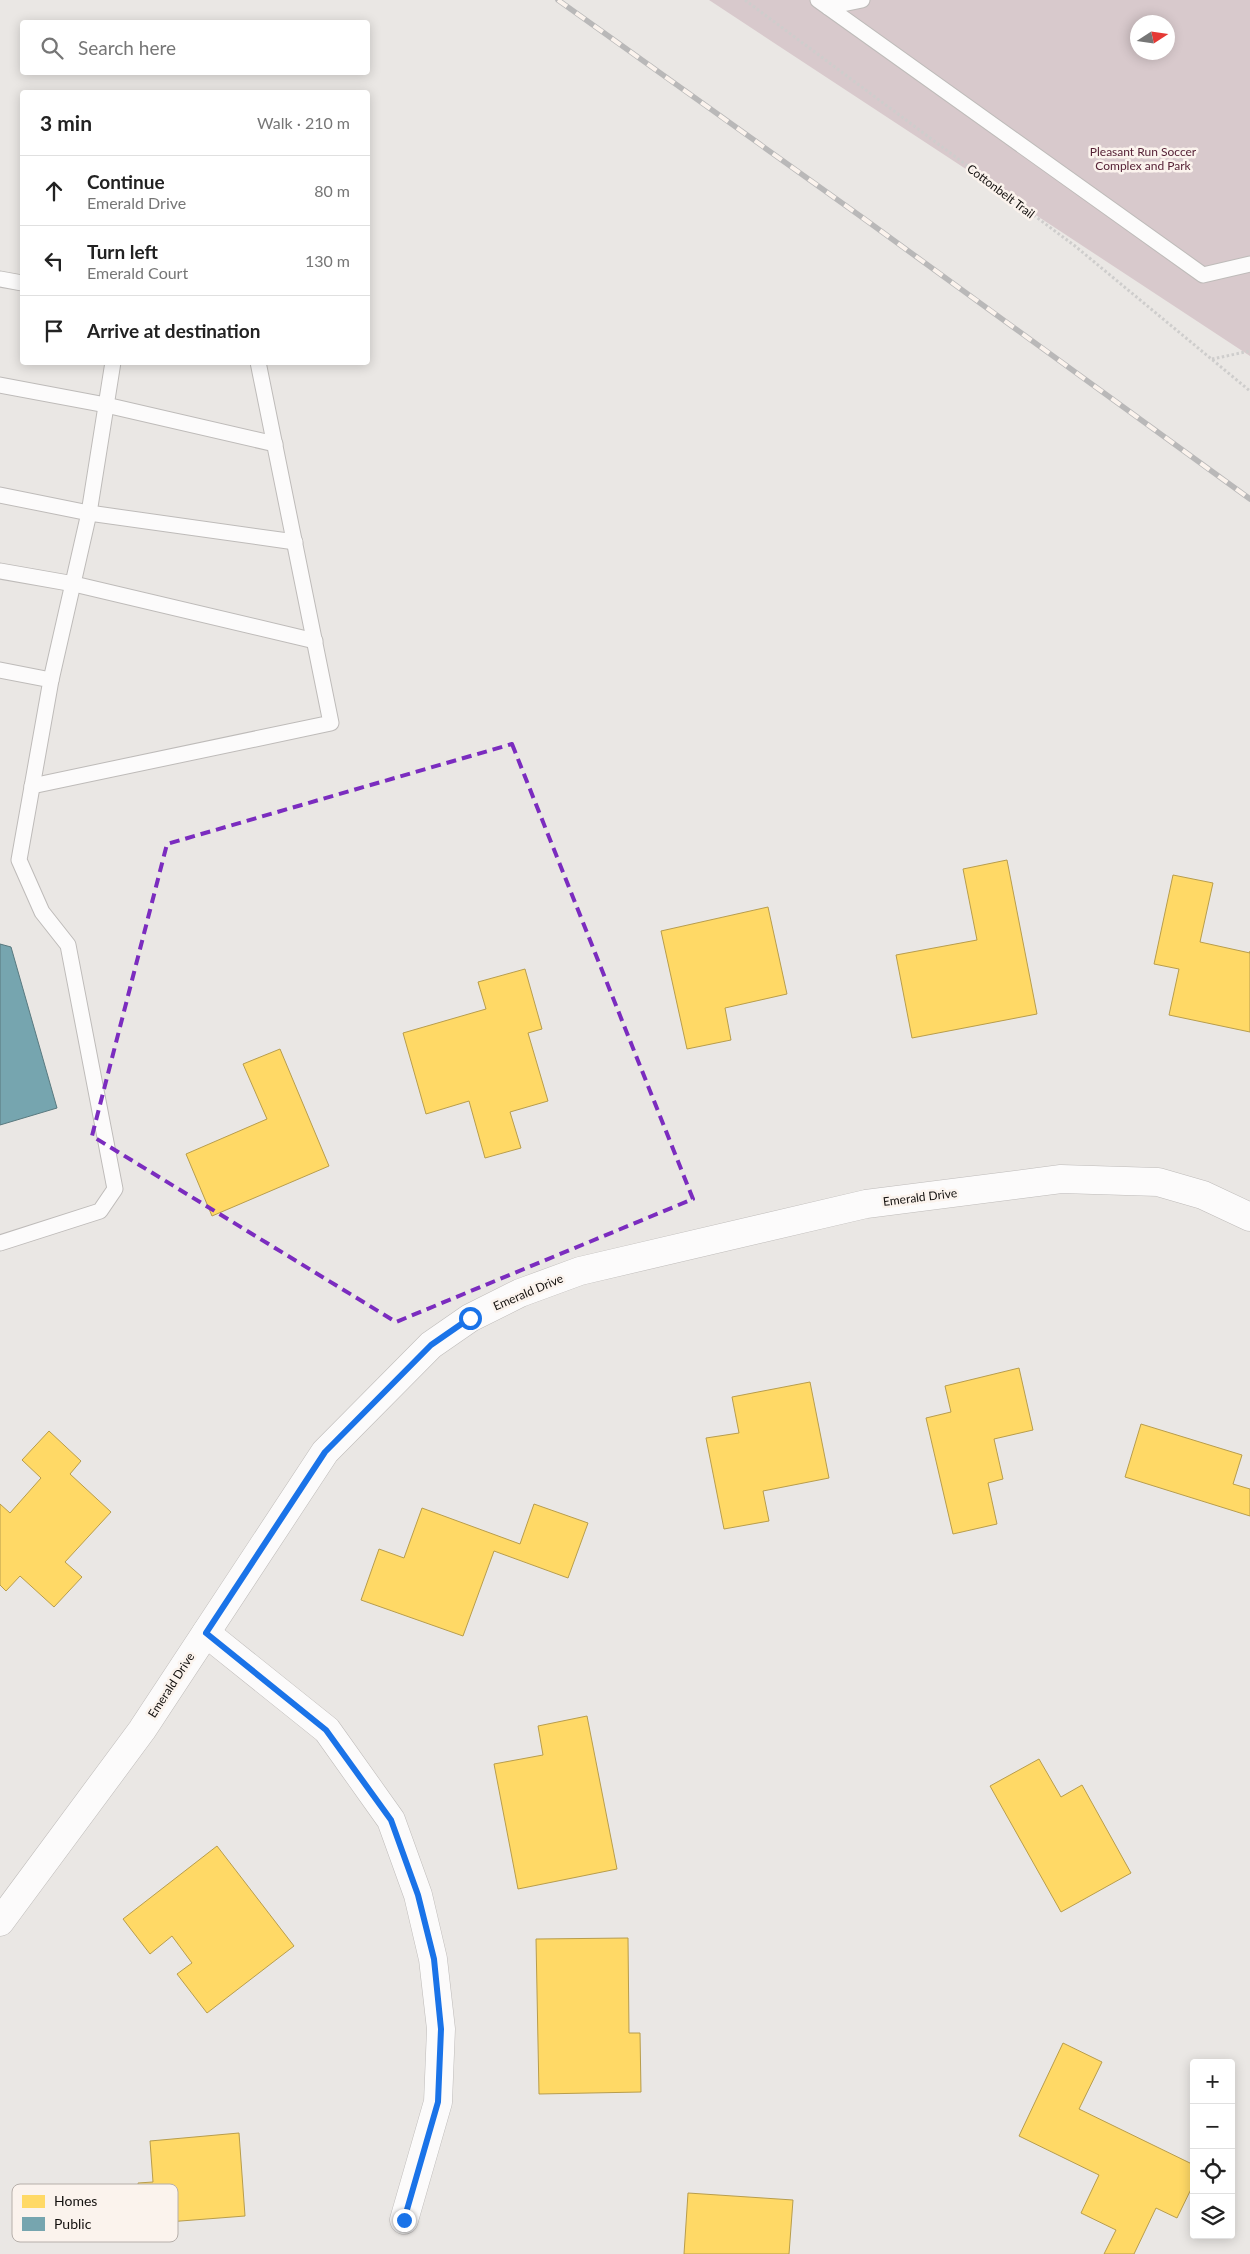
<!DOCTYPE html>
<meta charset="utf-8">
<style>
:root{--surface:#fff;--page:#f2f2f2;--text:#222;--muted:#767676;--line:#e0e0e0}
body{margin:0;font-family:Lato,sans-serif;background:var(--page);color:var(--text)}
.controls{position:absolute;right:15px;bottom:15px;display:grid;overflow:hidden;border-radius:5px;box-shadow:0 2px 12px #0003}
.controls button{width:45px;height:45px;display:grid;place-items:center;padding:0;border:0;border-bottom:1px solid var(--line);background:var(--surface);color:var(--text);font:25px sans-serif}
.compass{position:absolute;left:1130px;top:15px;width:45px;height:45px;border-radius:50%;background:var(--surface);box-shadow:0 2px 12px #0003;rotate:78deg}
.stop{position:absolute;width:15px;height:15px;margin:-11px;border:4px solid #1a73e8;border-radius:50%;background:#fff}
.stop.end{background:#1a73e8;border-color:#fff;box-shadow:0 1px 5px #0008}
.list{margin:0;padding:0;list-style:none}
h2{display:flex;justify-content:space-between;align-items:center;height:65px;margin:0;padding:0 20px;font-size:21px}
h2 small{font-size:16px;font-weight:400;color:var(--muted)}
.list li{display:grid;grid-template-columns:32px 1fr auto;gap:15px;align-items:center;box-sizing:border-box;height:70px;padding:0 20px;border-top:1px solid var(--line)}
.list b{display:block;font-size:19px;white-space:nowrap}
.list p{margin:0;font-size:16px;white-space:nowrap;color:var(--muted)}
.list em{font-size:16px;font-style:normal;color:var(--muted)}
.icon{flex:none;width:28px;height:28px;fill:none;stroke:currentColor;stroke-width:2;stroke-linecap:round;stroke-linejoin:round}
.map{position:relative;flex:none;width:1250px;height:2254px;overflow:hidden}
.search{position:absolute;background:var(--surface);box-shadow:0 2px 12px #0003;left:20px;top:20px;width:350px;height:55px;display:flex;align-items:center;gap:12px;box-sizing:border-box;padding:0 18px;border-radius:5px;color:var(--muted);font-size:19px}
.panel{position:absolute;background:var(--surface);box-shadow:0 2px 12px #0003;left:20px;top:90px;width:350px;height:275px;border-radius:5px}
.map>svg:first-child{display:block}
.green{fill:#d8c9cc;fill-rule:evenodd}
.homes{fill:#ffd966;stroke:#b89d4c}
.public{fill:#76a5af;stroke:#59797f}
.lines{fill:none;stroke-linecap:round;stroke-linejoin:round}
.service-casing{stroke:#bebbb9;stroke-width:17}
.minor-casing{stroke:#bebbb9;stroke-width:29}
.path{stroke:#cecdcc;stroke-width:3;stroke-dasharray:2.5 2.5;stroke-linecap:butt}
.service{stroke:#fcfbfb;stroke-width:15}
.minor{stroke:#fcfbfb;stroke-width:28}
.rail-casing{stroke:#b9b8b8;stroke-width:5.5}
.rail{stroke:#fbf3ed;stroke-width:4;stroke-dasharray:11;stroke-linecap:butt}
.route{stroke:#1a73e8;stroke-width:6}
.marked{fill:none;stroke:#7b2cbf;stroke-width:4;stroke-dasharray:10 6;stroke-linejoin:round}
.labels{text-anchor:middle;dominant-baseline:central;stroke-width:5;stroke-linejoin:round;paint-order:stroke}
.park-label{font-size:12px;fill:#572337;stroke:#fbf3ed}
.street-label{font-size:12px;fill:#14110f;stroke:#fbf3ed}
.key{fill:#fbf3ed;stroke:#b6afaa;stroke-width:1}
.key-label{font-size:14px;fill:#14110f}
</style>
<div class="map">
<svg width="1250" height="2254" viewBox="0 0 1250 2254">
<rect width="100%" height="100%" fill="#eae7e4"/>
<!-- green -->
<path class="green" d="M 709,0 L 1250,0 L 1250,356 ZM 1138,22 L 1168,22 L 1168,52 L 1138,52 Z"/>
<!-- homes -->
<g class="homes">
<path d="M 1007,860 L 1037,1014 L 912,1038 L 896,955 L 977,940 L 963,869 Z"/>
<path d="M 1173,875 L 1213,883 L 1200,942 L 1250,953 L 1250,951 L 1250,1032 L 1169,1015 L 1179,969 L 1154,964 Z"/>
<path d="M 768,907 L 787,994 L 725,1008 L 731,1040 L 687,1049 L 661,931 Z"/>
<path d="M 525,969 L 542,1029 L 528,1033 L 548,1101 L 510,1112 L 521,1148 L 485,1158 L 469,1101 L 426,1114 L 403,1033 L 486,1009 L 478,982 Z"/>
<path d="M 280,1049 L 329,1166 L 212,1216 L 186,1154 L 267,1119 L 243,1064 Z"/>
<path d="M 1019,1368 L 1033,1430 L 994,1439 L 1003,1479 L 988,1483 L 997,1524 L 953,1534 L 926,1418 L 951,1412 L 945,1386 Z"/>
<path d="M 810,1382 L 829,1478 L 763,1491 L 769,1521 L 724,1529 L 706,1438 L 739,1433 L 732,1397 Z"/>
<path d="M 1141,1424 L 1242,1455 L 1233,1484 L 1250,1489 L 1250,1516 L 1125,1477 Z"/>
<path d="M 49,1431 L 81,1461 L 70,1474 L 111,1512 L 65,1562 L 82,1577 L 54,1607 L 20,1576 L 6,1591 L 0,1585 L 0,1504 L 10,1513 L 41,1478 L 22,1460 Z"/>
<path d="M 534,1504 L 588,1523 L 568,1578 L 494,1551 L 463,1636 L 361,1600 L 379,1549 L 404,1558 L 422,1508 L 520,1544 Z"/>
<path d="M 587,1716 L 617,1869 L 518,1889 L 494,1764 L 543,1755 L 538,1726 Z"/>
<path d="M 1039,1759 L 1061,1797 L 1082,1785 L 1131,1873 L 1061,1912 L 990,1786 Z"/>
<path d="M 217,1846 L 294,1946 L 207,2013 L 177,1974 L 192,1963 L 172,1936 L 150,1954 L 123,1919 Z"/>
<path d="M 628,1938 L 629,2033 L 640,2033 L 641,2092 L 539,2094 L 536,1939 Z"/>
<path d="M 1063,2043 L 1102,2062 L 1079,2109 L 1194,2165 L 1194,2183 L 1177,2218 L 1156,2208 L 1134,2254 L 1104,2254 L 1116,2230 L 1081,2213 L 1099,2175 L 1019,2136 Z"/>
<path d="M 239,2133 L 245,2216 L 142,2224 L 138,2183 L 153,2182 L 150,2141 Z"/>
<path d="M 688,2193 L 793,2200 L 789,2254 L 684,2254 Z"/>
</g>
<!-- public -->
<path class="public" d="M 0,944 L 11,947 L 57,1108 L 0,1125 Z"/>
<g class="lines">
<!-- service casing -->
<g class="service-casing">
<g id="service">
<path d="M 818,0 L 1203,275 L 1250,264"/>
<path d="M 828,7 L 862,0"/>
<path d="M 0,279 L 22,283"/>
<path d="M 0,385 L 106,405 L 275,444"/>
<path d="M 0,495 L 89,513 L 295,542"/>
<path d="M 0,571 L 74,584 L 315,641"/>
<path d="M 0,670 L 51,680 L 19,860 L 42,912 L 68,945 L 115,1189 L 100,1211 L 0,1243"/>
<path d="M 51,680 L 89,513 L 113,362"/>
<path d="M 32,786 L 331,723 L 258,362"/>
</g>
</g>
<!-- minor casing -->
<g class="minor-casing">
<g id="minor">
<path d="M 206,1633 L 327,1730 L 391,1820 L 418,1895 L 433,1959 L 441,2029 L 438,2102 L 404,2220"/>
<path d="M 0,1922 L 142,1730 L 325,1452 L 431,1345 L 470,1318 L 520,1293 L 580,1271 L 866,1204 L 1061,1179 L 1158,1182 L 1203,1195 L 1250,1217"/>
</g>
</g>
<!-- path -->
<g class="path">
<path d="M 745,0 L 1075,246 L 1250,391"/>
<path d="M 1212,359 L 1250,351"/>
</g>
<!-- service -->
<use href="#service" class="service"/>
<!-- minor -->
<use href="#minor" class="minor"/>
<!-- rail casing -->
<g class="rail-casing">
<path id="rail" d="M 558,0 L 863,218 L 1250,499"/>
</g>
<!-- rail -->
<use href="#rail" class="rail"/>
</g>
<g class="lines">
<!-- route -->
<path class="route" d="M 404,2220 L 438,2102 L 441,2029 L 434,1959 L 418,1895 L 391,1820 L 326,1730 L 206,1633 L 325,1452 L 431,1345 L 470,1318"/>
</g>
<!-- marked area -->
<path class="marked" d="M 512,744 L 693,1199 L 396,1322 L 92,1136 L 167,844 Z"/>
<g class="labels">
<!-- park labels -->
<g class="park-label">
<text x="1143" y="151">Pleasant Run Soccer<tspan x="1143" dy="14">Complex and Park</tspan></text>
</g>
<!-- street labels -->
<g class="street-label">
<text transform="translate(1001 191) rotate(37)">Cottonbelt Trail</text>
<text transform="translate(920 1197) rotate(-7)">Emerald Drive</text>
<text transform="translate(528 1292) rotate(-23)">Emerald Drive</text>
<text transform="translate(171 1685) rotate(-57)">Emerald Drive</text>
</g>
</g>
<!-- legend -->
<rect x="12" y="2184" width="166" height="58" rx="8" class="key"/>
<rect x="22" y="2195" width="23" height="13" fill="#ffd966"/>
<rect x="22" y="2217" width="23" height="14" fill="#76a5af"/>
<g class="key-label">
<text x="54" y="2206">Homes</text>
<text x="54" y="2229">Public</text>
</g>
</svg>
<div class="controls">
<button>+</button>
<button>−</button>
<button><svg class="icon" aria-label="locate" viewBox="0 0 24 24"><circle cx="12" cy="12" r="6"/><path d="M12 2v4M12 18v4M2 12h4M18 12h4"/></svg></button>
<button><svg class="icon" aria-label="layers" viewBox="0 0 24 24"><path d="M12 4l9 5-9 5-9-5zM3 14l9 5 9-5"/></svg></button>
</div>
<svg class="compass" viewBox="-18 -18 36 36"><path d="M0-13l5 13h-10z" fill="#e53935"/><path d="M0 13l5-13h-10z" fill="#767676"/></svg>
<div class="stop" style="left:470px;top:1318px"></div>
<div class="stop end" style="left:404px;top:2220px"></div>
<div class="search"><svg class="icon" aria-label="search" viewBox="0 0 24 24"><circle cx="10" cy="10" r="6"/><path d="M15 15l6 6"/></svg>Search here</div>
<section class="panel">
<h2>3 min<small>Walk · 210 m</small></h2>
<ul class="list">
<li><svg class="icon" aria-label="ahead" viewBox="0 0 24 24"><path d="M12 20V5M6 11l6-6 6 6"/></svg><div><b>Continue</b><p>Emerald Drive</p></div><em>80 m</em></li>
<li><svg class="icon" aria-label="left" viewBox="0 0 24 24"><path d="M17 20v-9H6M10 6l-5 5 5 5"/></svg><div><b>Turn left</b><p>Emerald Court</p></div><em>130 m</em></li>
<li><svg class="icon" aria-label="arrive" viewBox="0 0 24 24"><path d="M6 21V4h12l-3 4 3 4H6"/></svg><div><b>Arrive at destination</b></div></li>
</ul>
</section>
</div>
